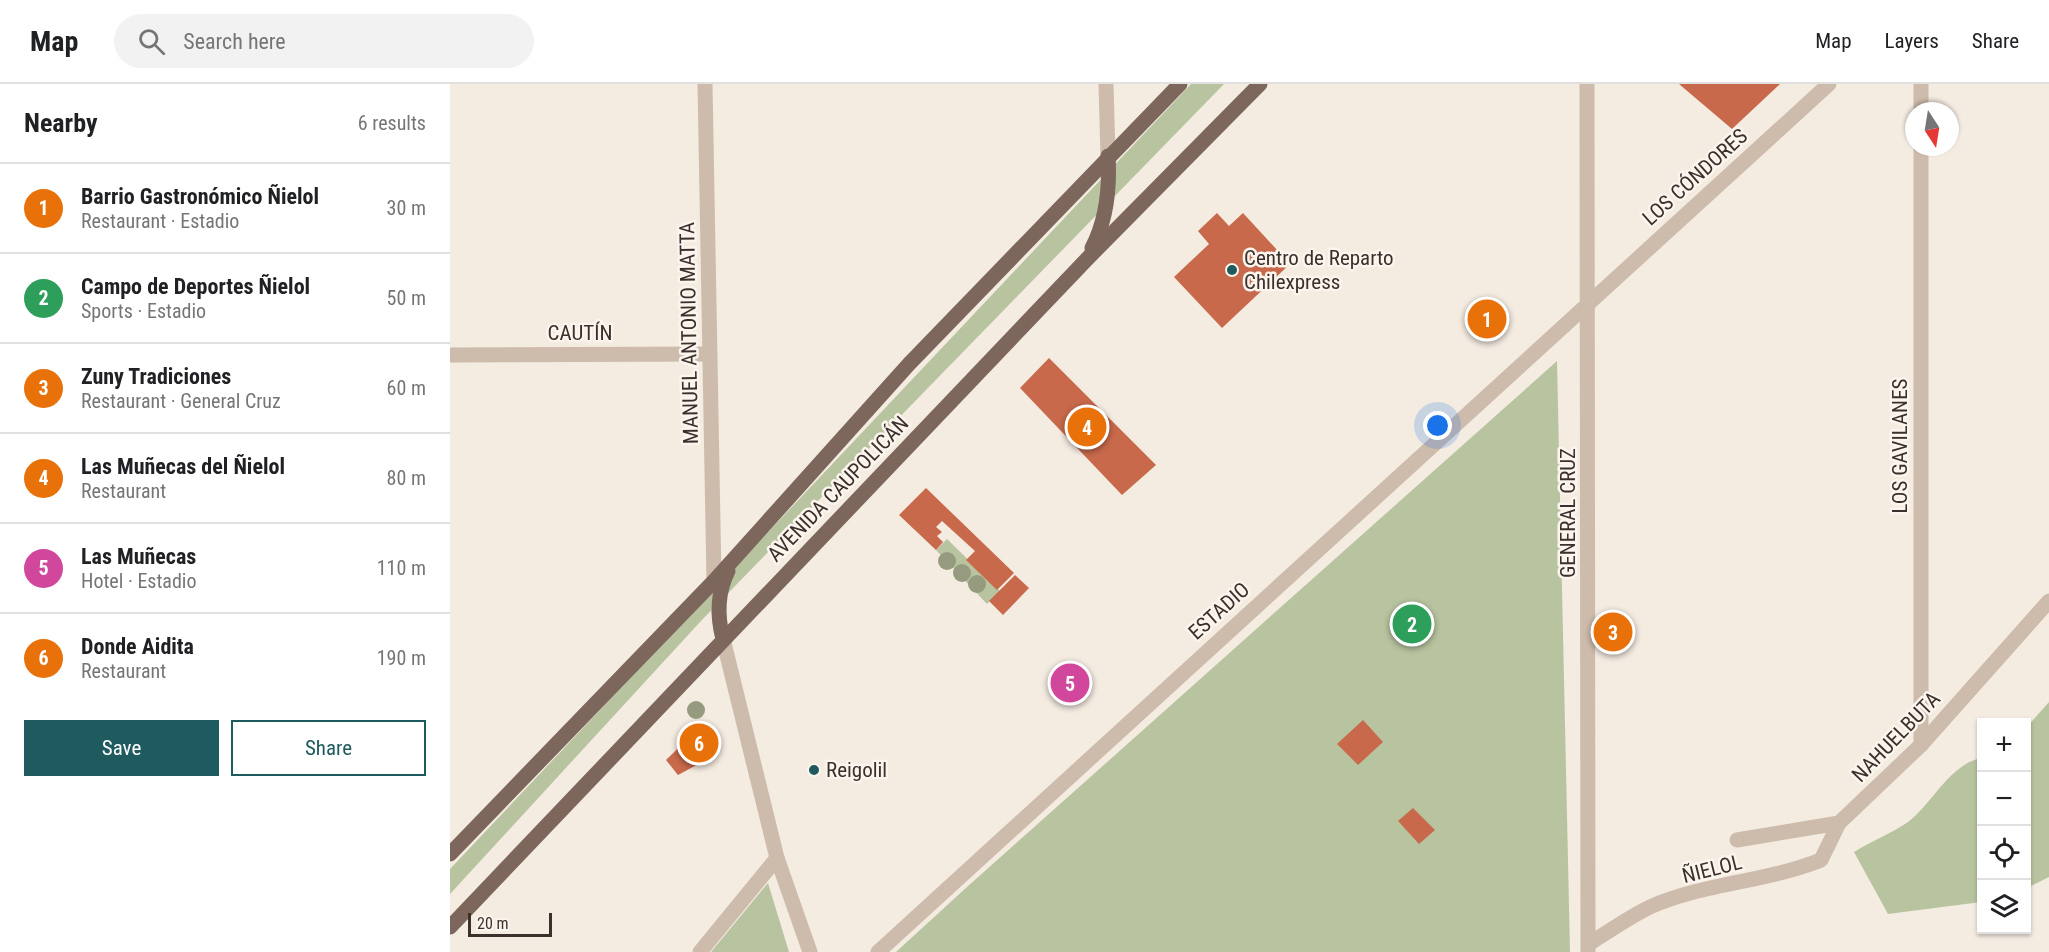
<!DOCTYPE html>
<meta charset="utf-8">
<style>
:root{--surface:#fff;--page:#f2f2f2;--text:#202124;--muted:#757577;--line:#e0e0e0;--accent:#1f5a5e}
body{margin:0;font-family:"Roboto Condensed",sans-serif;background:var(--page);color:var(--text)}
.controls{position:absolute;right:18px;bottom:18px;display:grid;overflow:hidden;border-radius:0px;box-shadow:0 2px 4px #0004}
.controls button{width:54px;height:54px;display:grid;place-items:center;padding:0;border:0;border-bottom:2px solid var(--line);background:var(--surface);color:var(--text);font:30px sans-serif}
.compass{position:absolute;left:1455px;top:18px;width:54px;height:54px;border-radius:50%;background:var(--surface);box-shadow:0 2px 4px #0004;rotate:168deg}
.scale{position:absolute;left:18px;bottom:15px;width:84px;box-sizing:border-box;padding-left:6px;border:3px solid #3b302b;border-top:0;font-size:16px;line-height:21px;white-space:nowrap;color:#3b302b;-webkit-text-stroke:4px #fbf5ee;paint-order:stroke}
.you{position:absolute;left:988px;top:342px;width:21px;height:21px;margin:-15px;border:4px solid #fff;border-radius:50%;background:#1a73e8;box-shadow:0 0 0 9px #1a73e833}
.badge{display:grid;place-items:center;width:39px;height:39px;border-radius:50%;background:var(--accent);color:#fff;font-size:20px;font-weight:700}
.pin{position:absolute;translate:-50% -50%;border:3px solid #fff;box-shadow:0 2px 6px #0006}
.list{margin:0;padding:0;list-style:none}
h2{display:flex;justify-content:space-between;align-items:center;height:78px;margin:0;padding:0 24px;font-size:26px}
h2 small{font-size:20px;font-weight:400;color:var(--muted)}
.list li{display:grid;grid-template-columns:39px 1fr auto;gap:18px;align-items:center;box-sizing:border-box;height:90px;padding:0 24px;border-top:2px solid var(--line)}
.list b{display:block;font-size:22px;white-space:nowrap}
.list p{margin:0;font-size:20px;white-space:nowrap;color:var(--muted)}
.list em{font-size:20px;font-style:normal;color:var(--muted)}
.actions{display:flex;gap:12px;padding:18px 24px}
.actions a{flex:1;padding:14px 0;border:2px solid var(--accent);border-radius:0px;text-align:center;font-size:21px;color:var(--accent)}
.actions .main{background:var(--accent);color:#fff}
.icon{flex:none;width:33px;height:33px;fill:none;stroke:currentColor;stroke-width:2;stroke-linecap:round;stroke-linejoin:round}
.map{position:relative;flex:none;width:1599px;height:868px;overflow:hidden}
header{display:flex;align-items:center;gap:36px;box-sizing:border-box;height:84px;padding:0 30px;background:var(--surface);border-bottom:2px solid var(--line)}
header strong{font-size:28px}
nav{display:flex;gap:33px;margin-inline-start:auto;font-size:21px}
.search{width:420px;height:54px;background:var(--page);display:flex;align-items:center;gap:15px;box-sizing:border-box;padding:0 21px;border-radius:33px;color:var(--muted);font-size:22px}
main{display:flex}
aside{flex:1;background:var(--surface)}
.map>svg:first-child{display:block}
.green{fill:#b8c4a0}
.building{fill:#c8694b}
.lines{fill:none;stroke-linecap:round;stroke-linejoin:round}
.minor{stroke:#cdbbac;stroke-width:15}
.primary{stroke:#7d675c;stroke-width:15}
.tree{fill:#969b7f}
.poi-dot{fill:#1f5a5e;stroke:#fbf5ee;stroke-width:2}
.labels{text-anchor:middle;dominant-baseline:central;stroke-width:5;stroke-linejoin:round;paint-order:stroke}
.street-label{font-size:21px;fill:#3b302b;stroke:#fbf5ee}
.poi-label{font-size:21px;fill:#3b302b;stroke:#fbf5ee;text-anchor:start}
</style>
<header>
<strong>Map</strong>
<div class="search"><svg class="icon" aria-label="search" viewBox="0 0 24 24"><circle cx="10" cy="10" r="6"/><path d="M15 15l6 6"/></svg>Search here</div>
<nav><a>Map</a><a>Layers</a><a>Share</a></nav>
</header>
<main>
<aside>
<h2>Nearby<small>6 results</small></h2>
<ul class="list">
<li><span class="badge" style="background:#e8710a">1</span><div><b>Barrio Gastronómico Ñielol</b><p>Restaurant · Estadio</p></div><em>30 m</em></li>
<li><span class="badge" style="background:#2e9e5b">2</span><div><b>Campo de Deportes Ñielol</b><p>Sports · Estadio</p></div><em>50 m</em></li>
<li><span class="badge" style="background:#e8710a">3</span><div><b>Zuny Tradiciones</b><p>Restaurant · General Cruz</p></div><em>60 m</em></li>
<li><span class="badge" style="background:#e8710a">4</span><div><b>Las Muñecas del Ñielol</b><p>Restaurant</p></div><em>80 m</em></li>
<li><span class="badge" style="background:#d1479c">5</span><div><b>Las Muñecas</b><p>Hotel · Estadio</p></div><em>110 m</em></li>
<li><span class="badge" style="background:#e8710a">6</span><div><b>Donde Aidita</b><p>Restaurant</p></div><em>190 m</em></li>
</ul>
<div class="actions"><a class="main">Save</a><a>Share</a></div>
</aside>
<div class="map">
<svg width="1599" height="868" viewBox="0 0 1599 868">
<rect width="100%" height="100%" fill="#f4ebe1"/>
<!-- green -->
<g class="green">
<path d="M 741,0 L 774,0 L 250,538 L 0,810 L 0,785 Z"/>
<path d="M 1107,277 L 1120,868 L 446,868 L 517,803 Z"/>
<path d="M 497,455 L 550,507 L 537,520 L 486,466 Z"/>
<path d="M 1599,618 L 1599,793 L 1577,804 L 1577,643 Z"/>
<path d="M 1531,674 L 1531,818 L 1438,830 L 1404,768 C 1420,758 1444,748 1458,738 C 1483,719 1499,681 1531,674 Z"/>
<path d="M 318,799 L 339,868 L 261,868 Z"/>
</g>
<!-- building -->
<g class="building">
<path d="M 1229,0 L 1330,0 L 1282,45 Z"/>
<path d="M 767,129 L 779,142 L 793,129 L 840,180 L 772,244 L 724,193 L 759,160 L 748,147 Z"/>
<path d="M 599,274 L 706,381 L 672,411 L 570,304 Z"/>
<path d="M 476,404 L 564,489 L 547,506 L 516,476 L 525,467 L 492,437 L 486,443 L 492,448 L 487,452 L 493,458 L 486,466 L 449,431 Z"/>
<path d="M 565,491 L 579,504 L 553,531 L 539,517 Z"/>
<path d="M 913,636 L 933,658 L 908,681 L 887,660 Z"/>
<path d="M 253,640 L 260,647 L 267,670 L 228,691 L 216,676 Z"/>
<path d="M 963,724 L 985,746 L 969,760 L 948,737 Z"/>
</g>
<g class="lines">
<!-- minor -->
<g class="minor">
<path d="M 255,0 L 264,497"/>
<path d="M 656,0 L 658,72"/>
<path d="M 1137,0 L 1138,868"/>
<path d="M 1471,27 L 1471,0"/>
<path d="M 0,271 L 260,270"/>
<path d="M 273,555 L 327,774 L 360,868"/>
<path d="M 1471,661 L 1471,63"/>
<path d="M 1287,756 L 1389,739 L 1471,661 L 1599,517"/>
<path d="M 1140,859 C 1160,847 1179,833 1200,823 C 1254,799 1316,798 1371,776 L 1389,739"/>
<path d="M 250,868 L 327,774"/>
<path d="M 428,868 L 1379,0"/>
</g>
<!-- primary -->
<g class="primary">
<path d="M 642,164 C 657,135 660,104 658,72"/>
<path d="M 273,555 C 267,532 267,509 278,487"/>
<path d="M 0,770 L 264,497 L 459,280 L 730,0"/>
<path d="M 0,843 L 637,175 L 810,0"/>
</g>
</g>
<!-- trees -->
<g class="tree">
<circle cx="497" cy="477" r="9"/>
<circle cx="512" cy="489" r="9"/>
<circle cx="527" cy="500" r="9"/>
<circle cx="246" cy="626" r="9"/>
</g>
<!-- markers -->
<g class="poi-dot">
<circle cx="782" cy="186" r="6"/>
<circle cx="364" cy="686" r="6"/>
</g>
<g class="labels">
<!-- street labels -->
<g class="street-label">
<text transform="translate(1245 93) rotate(-42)">LOS CÓNDORES</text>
<text x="130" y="249">CAUTÍN</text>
<text transform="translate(239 249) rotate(-91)">MANUEL ANTONIO MATTA</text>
<text transform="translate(1450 362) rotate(-90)">LOS GAVILANES</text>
<text transform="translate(388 405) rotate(-46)">AVENIDA CAUPOLICÁN</text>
<text transform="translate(1118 429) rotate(-90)">GENERAL CRUZ</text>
<text transform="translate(769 527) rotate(-42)">ESTADIO</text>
<text transform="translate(1446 653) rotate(-46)">NAHUELBUTA</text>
<text transform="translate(1262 785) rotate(-14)">ÑIELOL</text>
</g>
<!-- poi labels -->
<g class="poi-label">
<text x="794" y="174">Centro de Reparto<tspan x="794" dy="24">Chilexpress</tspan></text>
<text x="376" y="686">Reigolil</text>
</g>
</g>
</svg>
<div class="controls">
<button>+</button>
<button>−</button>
<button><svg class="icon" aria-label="locate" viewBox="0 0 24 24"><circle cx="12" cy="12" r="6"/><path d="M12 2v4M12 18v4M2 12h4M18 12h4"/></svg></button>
<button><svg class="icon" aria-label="layers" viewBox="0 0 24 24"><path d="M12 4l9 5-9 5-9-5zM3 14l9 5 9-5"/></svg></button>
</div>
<svg class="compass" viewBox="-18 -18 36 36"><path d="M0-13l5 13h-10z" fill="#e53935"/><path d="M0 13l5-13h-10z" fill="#757577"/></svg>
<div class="scale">20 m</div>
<div class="you"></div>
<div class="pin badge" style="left:1037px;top:235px;background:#e8710a">1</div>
<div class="pin badge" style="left:962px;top:540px;background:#2e9e5b">2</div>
<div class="pin badge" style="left:1163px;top:548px;background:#e8710a">3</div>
<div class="pin badge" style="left:637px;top:343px;background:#e8710a">4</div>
<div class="pin badge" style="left:620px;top:599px;background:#d1479c">5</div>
<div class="pin badge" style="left:249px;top:659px;background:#e8710a">6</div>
</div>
</main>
